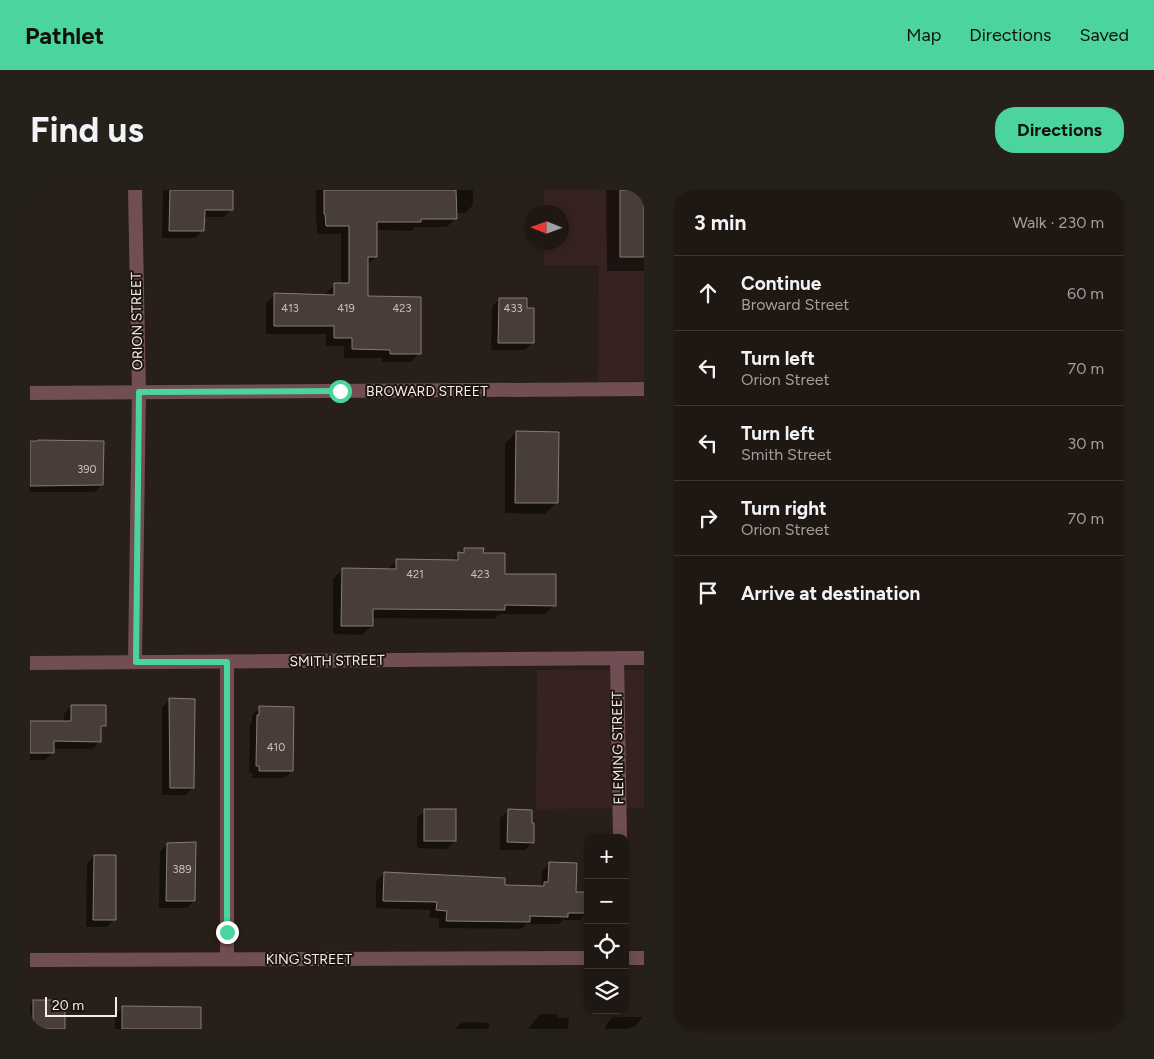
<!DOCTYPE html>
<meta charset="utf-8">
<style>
:root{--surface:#1e1712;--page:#26201b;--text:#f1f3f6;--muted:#a19f9f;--line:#3c3632;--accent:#4bd49b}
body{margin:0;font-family:Figtree,sans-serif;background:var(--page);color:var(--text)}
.controls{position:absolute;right:15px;bottom:15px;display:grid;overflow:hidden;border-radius:10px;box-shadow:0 2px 12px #0003}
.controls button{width:45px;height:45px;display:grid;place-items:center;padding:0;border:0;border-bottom:1px solid var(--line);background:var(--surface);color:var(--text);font:25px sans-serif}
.compass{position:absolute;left:494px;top:15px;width:45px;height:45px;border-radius:50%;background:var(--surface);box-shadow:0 2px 12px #0003;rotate:271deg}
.scale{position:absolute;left:15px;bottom:12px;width:72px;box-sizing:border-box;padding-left:5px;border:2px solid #f4ede8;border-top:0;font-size:14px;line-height:18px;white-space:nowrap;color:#f4ede8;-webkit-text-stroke:4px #1f150f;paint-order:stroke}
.stop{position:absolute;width:15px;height:15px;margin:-11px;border:4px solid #4bd49b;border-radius:50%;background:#fff}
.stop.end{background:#4bd49b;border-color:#fff;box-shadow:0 1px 5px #0008}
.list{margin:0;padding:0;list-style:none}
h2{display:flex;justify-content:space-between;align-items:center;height:65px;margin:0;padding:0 20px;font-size:21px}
h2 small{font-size:16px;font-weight:400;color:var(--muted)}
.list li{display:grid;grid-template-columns:32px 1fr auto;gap:15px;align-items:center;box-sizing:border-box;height:75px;padding:0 20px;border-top:1px solid var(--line)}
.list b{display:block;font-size:19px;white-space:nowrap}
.list p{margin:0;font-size:16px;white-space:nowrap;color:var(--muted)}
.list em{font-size:16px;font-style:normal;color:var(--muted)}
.icon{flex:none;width:28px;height:28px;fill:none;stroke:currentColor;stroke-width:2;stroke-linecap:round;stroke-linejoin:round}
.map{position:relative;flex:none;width:614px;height:839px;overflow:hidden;border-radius:20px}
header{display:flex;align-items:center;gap:30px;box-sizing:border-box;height:70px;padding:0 25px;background:var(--accent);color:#111}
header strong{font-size:24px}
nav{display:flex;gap:28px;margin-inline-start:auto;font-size:18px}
.intro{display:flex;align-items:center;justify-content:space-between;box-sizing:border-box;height:120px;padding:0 30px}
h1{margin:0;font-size:35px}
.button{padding:12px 22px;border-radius:20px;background:var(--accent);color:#111;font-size:18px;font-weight:700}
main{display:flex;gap:30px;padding:0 30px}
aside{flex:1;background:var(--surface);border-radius:20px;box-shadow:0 2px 12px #0003}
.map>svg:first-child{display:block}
.commercial{fill:#36231f}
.shadow{fill:#0007}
.building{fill:#493e37;stroke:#877b73}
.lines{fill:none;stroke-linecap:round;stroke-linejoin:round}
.minor{stroke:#714e53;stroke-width:14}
.tertiary{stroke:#714e53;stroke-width:14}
.route{stroke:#4bd49b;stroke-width:6}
.labels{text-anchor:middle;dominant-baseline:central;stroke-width:4;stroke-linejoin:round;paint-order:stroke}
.number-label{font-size:11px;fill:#c9c1bc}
.street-label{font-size:14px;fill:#f4ede8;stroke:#1f150f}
</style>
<header>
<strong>Pathlet</strong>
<nav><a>Map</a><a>Directions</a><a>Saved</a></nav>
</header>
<div class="intro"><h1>Find us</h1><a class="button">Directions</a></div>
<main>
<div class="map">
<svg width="614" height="839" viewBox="0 0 614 839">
<rect width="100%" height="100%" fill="#281f18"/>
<!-- commercial -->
<g class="commercial">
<path d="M 514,0 L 614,0 L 614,191 L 568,191 L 569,75 L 514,75 L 514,53 L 532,52 L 532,22 L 514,22 Z"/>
<path d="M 507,480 L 614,480 L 614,618 L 506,619 Z"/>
</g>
<!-- shadow -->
<g class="shadow">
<path d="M 133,0 L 202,0 L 201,19 L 194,27 L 173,27 L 173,40 L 165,48 L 132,48 Z"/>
<path d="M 286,0 L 443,0 L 443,15 L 435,23 L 425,23 L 425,29 L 417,37 L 385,37 L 382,41 L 346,40 L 346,67 L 337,75 L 337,107 L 389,163 L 381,172 L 352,172 L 352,168 L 314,168 L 314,156 L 296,156 L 296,144 L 236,144 L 236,113 L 245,105 L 296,106 L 296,103 L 305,95 L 311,95 L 311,44 L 287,44 L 287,33 L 286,33 Z"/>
<path d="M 576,0 L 614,0 L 614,81 L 577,81 Z"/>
<path d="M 469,109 L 496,119 L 502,153 L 495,160 L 461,160 L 462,117 Z"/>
<path d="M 486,242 L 527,312 L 515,324 L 475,323 L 475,254 Z"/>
<path d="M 0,250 L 19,250 L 19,251 L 72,295 L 64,302 L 0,302 Z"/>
<path d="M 435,359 L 452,364 L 474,385 L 524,415 L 515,424 L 470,424 L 464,429 L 342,428 L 342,436 L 332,445 L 303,444 L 303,389 L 312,380 L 357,380 L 367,371 L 421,371 Z"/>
<path d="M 140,510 L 163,598 L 155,605 L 132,605 L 132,517 Z"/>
<path d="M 41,516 L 75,535 L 70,540 L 70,552 L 62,559 L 23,559 L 23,563 L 15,570 L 0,570 L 0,532 L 34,532 L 34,524 Z"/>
<path d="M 230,518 L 262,581 L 254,588 L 222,588 L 222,583 L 219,583 L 220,534 L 222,532 L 222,525 Z"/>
<path d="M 395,620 L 425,651 L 417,659 L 387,658 L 387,628 Z"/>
<path d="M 478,621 L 503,652 L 495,660 L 470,660 L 470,628 Z"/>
<path d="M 137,654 L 164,711 L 157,718 L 129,718 L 130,662 Z"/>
<path d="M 64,666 L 84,729 L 77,737 L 56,737 L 57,674 Z"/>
<path d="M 519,674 L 545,703 L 557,723 L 550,730 L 534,730 L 529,734 L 496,734 L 491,739 L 409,738 L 409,728 L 399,728 L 400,720 L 346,718 L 346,691 L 354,683 L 474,696 L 511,696 L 512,681 Z"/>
<path d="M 3,812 L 34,837 L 36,837 L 36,839 L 0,839 L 0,815 Z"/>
<path d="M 93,817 L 170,839 L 85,839 L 85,825 Z"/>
<path d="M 510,824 L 527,824 L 527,828 L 539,828 L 538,839 L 498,839 Z"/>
<path d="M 583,827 L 614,827 L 614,839 L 575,839 L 576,835 Z"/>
<path d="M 432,832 L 459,833 L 459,839 L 425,839 Z"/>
</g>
<!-- building -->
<g class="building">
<path d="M 140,0 L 203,0 L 203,20 L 175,20 L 174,41 L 139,41 Z"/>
<path d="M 294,0 L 426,0 L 427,29 L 391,29 L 391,32 L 347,32 L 347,67 L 338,67 L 338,106 L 391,107 L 391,164 L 360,164 L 360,160 L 322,159 L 322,148 L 304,148 L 304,136 L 244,136 L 244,103 L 304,105 L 304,93 L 319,93 L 319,36 L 296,36 L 295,24 L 294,24 Z"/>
<rect x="590" y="0" width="24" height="67"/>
<path d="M 469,108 L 497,108 L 497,118 L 504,118 L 504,153 L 468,153 Z"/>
<path d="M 486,241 L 529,242 L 528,313 L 485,313 Z"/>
<path d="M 8,250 L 74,251 L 73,295 L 0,296 L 0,251 L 8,251 Z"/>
<path d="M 434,358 L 454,358 L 453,363 L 475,363 L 475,384 L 526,384 L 526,416 L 475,415 L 475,420 L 343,419 L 343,436 L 311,436 L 312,378 L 366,379 L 366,369 L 428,370 L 428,362 L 434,363 Z"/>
<path d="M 139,508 L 165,509 L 164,598 L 140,598 Z"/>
<path d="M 41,515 L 76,515 L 76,536 L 71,536 L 71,552 L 24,551 L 24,563 L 0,563 L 0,531 L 41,531 Z"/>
<path d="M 229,516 L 264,517 L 263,581 L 229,581 L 229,576 L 226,576 L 227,525 L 229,525 Z"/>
<rect x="394" y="619" width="32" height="32"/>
<path d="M 478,619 L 502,620 L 502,633 L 504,633 L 504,653 L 477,652 Z"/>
<path d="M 166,652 L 165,711 L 136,711 L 137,653 Z"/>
<path d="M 64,665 L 86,665 L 86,730 L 63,730 Z"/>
<path d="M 519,672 L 547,673 L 546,702 L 558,702 L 558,723 L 538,723 L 538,727 L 500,726 L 500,732 L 416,731 L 417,721 L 406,720 L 407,712 L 353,711 L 354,682 L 475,688 L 475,695 L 514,696 L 514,692 L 518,692 Z"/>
<rect x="3" y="810" width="32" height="29"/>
<path d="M 92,816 L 171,817 L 171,839 L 92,839 Z"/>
</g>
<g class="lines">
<!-- minor -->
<g class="minor">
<path d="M 105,0 L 109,202 L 105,472"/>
<path d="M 0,203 L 614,199"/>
<path d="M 587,468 L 590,648"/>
<path d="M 197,472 L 197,769"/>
<path d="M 0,473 L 614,468"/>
</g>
<!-- tertiary -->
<g class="tertiary">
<path d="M 595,768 L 614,768"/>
<path d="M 0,770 L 558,768"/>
</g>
</g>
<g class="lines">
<!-- route -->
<path class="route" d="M 197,742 L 197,472 L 106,472 L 109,202 L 310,201"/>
</g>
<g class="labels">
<!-- number labels -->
<g class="number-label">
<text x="260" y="118">413</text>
<text x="316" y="118">419</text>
<text x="372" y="118">423</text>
<text x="483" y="118">433</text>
<text x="57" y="279">390</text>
<text x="385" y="384">421</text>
<text x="450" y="384">423</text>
<text x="246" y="557">410</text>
<text x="152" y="679">389</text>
</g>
<!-- street labels -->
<g class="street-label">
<text transform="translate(107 131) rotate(-91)">ORION STREET</text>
<text x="397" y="201">BROWARD STREET</text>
<text transform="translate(307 471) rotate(-1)">SMITH STREET</text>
<text transform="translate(588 558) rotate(-91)">FLEMING STREET</text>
<text x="279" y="769">KING STREET</text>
</g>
</g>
</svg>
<div class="controls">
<button>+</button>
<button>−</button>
<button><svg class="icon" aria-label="locate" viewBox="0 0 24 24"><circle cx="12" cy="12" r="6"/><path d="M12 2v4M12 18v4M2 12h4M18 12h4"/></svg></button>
<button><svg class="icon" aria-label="layers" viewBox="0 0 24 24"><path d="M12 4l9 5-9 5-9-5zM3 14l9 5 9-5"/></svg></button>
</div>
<svg class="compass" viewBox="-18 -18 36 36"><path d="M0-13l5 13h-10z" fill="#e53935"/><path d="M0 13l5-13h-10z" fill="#a19f9f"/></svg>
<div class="scale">20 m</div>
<div class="stop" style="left:310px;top:201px"></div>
<div class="stop end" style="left:197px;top:742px"></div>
</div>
<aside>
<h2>3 min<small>Walk · 230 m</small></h2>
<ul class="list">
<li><svg class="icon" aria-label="ahead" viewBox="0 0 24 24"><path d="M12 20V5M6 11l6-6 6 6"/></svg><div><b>Continue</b><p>Broward Street</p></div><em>60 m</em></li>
<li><svg class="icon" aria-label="left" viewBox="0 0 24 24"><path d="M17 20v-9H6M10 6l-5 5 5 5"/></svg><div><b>Turn left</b><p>Orion Street</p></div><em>70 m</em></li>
<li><svg class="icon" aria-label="left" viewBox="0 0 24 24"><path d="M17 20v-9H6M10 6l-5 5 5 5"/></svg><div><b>Turn left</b><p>Smith Street</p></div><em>30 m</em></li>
<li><svg class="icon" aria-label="right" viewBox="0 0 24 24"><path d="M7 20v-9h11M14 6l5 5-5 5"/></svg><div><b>Turn right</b><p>Orion Street</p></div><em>70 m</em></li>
<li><svg class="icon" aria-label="arrive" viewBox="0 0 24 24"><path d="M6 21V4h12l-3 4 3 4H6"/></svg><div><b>Arrive at destination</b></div></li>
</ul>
</aside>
</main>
